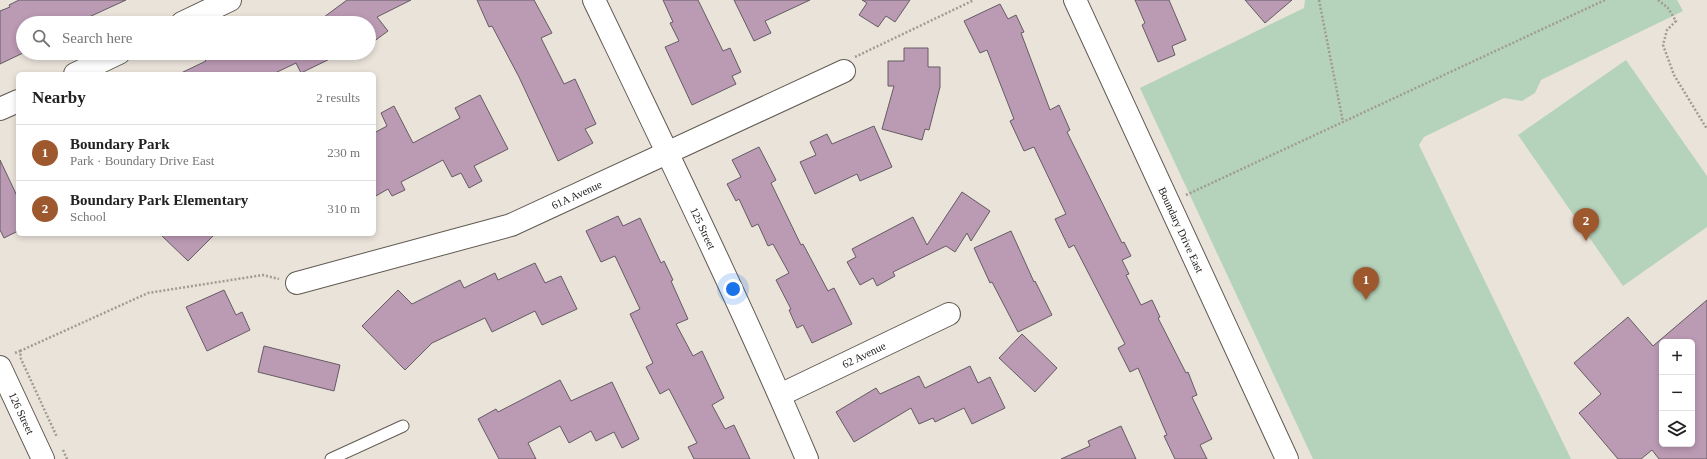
<!DOCTYPE html>
<meta charset="utf-8">
<style>
:root{--surface:#fff;--page:#f6f6f6;--text:#222;--muted:#767676;--line:#e0e0e0;--accent:#9e582e}
body{margin:0;font-family:Georgia,serif;background:var(--page);color:var(--text)}
.controls{position:absolute;right:12px;bottom:12px;display:grid;overflow:hidden;border-radius:6px;box-shadow:0 2px 6px #0003}
.controls button{width:36px;height:36px;display:grid;place-items:center;padding:0;border:0;border-bottom:1px solid var(--line);background:var(--surface);color:var(--text);font:20px sans-serif}
.you{position:absolute;left:733px;top:289px;width:14px;height:14px;margin:-10px;border:3px solid #fff;border-radius:50%;background:#1a73e8;box-shadow:0 0 0 6px #1a73e833}
.badge{display:grid;place-items:center;width:26px;height:26px;border-radius:50%;background:var(--accent);color:#fff;font-size:13px;font-weight:700}
.pin{position:absolute;translate:-50% -33px;filter:drop-shadow(0 1px 2px #0008)}
.pin::after{content:'';position:absolute;top:21px;width:14px;height:12px;background:inherit;clip-path:polygon(0 0,100% 0,50% 100%)}
.list{margin:0;padding:0;list-style:none}
h2{display:flex;justify-content:space-between;align-items:center;height:52px;margin:0;padding:0 16px;font-size:17px}
h2 small{font-size:13px;font-weight:400;color:var(--muted)}
.list li{display:grid;grid-template-columns:26px 1fr auto;gap:12px;align-items:center;box-sizing:border-box;height:56px;padding:0 16px;border-top:1px solid var(--line)}
.list b{display:block;font-size:15px;white-space:nowrap}
.list p{margin:0;font-size:13px;white-space:nowrap;color:var(--muted)}
.list em{font-size:13px;font-style:normal;color:var(--muted)}
.icon{flex:none;width:22px;height:22px;fill:none;stroke:currentColor;stroke-width:2;stroke-linecap:round;stroke-linejoin:round}
.map{position:relative;flex:none;width:1707px;height:459px;overflow:hidden}
.search{position:absolute;background:var(--surface);box-shadow:0 2px 6px #0003;left:16px;top:16px;width:360px;height:44px;display:flex;align-items:center;gap:10px;box-sizing:border-box;padding:0 14px;border-radius:22px;color:var(--muted);font-size:15px}
.panel{position:absolute;background:var(--surface);box-shadow:0 2px 6px #0003;left:16px;top:72px;width:360px;height:164px;border-radius:6px}
.map>svg:first-child{display:block}
.green{fill:#b5d3bb}
.building{fill:#bb9ab4;stroke:#645c62;fill-rule:evenodd}
.lines{fill:none;stroke-linecap:round;stroke-linejoin:round}
.service-casing{stroke:#605a52;stroke-width:13}
.minor-casing{stroke:#605a52;stroke-width:24}
.tertiary-casing{stroke:#605a52;stroke-width:24}
.path{stroke:#a19b94;stroke-width:2.5;stroke-dasharray:2 2;stroke-linecap:butt}
.service{stroke:#fff;stroke-width:11}
.minor{stroke:#fff;stroke-width:22}
.tertiary{stroke:#fff;stroke-width:22}
.labels{text-anchor:middle;dominant-baseline:central;stroke-width:4;stroke-linejoin:round;paint-order:stroke}
.street-label{font-size:11px;fill:#1b1815;stroke:#f8f0e7}
</style>
<div class="map">
<svg width="1707" height="459" viewBox="0 0 1707 459">
<rect width="100%" height="100%" fill="#eae3da"/>
<!-- green -->
<g class="green">
<path d="M 1305,0 L 1677,0 L 1683,11 L 1541,80 L 1535,93 L 1522,101 L 1504,98 L 1424,137 L 1419,145 L 1571,459 L 1313,459 L 1140,88 L 1304,8 Z"/>
<path d="M 1626,60 L 1707,176 L 1707,227 L 1623,286 L 1518,135 Z"/>
</g>
<!-- building -->
<g class="building">
<path d="M 19,0 L 126,0 L 76,23 L 23,23 L 23,53 L 0,64 L 0,11 L 10,7 L 9,5 Z"/>
<path d="M 347,0 L 411,0 L 377,17 L 388,31 L 369,45 L 369,23 L 316,23 Z"/>
<path d="M 477,0 L 534,0 L 552,33 L 541,38 L 564,84 L 575,79 L 596,124 L 585,129 L 593,143 L 558,161 L 519,77 L 492,26 L 489,27 Z"/>
<path d="M 663,0 L 698,0 L 723,51 L 730,48 L 741,72 L 732,76 L 736,84 L 692,105 L 665,47 L 679,41 L 670,23 L 673,22 Z"/>
<path d="M 734,0 L 810,0 L 765,21 L 771,33 L 754,41 Z"/>
<path d="M 862,0 L 910,0 L 895,22 L 886,16 L 878,27 L 859,15 L 867,3 Z"/>
<path d="M 1135,0 L 1169,0 L 1186,40 L 1172,46 L 1175,55 L 1158,62 L 1142,25 L 1145,23 Z"/>
<path d="M 1245,0 L 1292,0 L 1265,23 Z"/>
<path d="M 1000,4 L 1008,19 L 1016,15 L 1024,32 L 1021,33 L 1050,110 L 1059,105 L 1070,130 L 1067,132 L 1122,243 L 1124,242 L 1131,256 L 1122,260 L 1129,274 L 1126,275 L 1141,305 L 1152,300 L 1160,317 L 1158,318 L 1186,373 L 1188,372 L 1197,395 L 1192,397 L 1212,439 L 1200,445 L 1207,459 L 1175,459 L 1164,436 L 1167,435 L 1138,368 L 1130,372 L 1118,348 L 1125,344 L 1074,245 L 1069,248 L 1055,219 L 1066,214 L 1034,147 L 1024,151 L 1010,121 L 1014,119 L 987,50 L 980,53 L 964,21 Z"/>
<path d="M 904,48 L 928,48 L 928,67 L 940,67 L 940,87 L 929,130 L 925,129 L 922,140 L 882,129 L 894,86 L 888,86 L 888,61 L 904,61 Z"/>
<path d="M 216,53 L 342,53 L 301,73 L 296,63 L 273,74 L 179,74 L 206,61 L 204,59 Z"/>
<path d="M 480,95 L 508,149 L 474,166 L 482,181 L 469,188 L 461,173 L 452,177 L 443,160 L 401,182 L 405,190 L 392,196 L 388,189 L 374,197 L 374,133 L 387,126 L 381,113 L 394,106 L 413,143 L 460,118 L 455,108 Z"/>
<path d="M 874,126 L 892,167 L 860,181 L 857,174 L 815,194 L 800,162 L 816,155 L 810,142 L 827,134 L 832,144 Z"/>
<path d="M 759,147 L 776,180 L 771,183 L 801,245 L 803,244 L 828,291 L 834,288 L 852,324 L 812,343 L 803,325 L 797,328 L 789,310 L 791,309 L 776,280 L 789,273 L 773,244 L 768,246 L 758,224 L 752,227 L 739,199 L 736,201 L 727,184 L 741,177 L 732,160 Z"/>
<path d="M 0,160 L 18,198 L 18,231 L 4,238 L 0,230 Z"/>
<path d="M 962,192 L 990,211 L 971,241 L 967,233 L 955,252 L 946,246 L 893,272 L 895,276 L 877,286 L 873,278 L 860,285 L 847,262 L 856,257 L 852,249 L 913,217 L 927,245 Z"/>
<path d="M 618,216 L 623,226 L 640,218 L 661,263 L 664,261 L 673,280 L 671,281 L 688,319 L 676,324 L 693,356 L 702,351 L 724,398 L 712,405 L 725,429 L 734,425 L 750,459 L 694,459 L 688,447 L 697,443 L 669,389 L 660,394 L 646,367 L 653,363 L 630,314 L 640,309 L 615,256 L 601,262 L 586,231 Z"/>
<path d="M 1011,231 L 1034,282 L 1035,281 L 1052,315 L 1018,332 L 992,282 L 990,283 L 974,248 Z"/>
<path d="M 160,234 L 215,234 L 188,261 Z"/>
<path d="M 535,263 L 545,283 L 561,276 L 577,309 L 542,325 L 535,311 L 492,332 L 485,318 L 432,343 L 405,370 L 362,326 L 398,290 L 412,304 L 460,280 L 464,288 L 495,273 L 498,280 Z"/>
<path d="M 224,290 L 236,315 L 242,312 L 250,330 L 207,351 L 186,307 Z"/>
<path d="M 1707,300 L 1707,459 L 1659,459 L 1652,450 L 1641,459 L 1618,459 L 1579,413 L 1601,394 L 1574,363 L 1628,317 L 1653,346 ZM 1662,342 L 1692,342 L 1692,444 L 1662,444 Z"/>
<path d="M 1022,334 L 1057,368 L 1035,392 L 999,358 Z"/>
<path d="M 264,346 L 340,365 L 334,391 L 258,372 Z"/>
<path d="M 970,366 L 978,383 L 990,377 L 1005,408 L 972,424 L 964,408 L 935,422 L 933,418 L 919,424 L 911,408 L 854,442 L 836,412 L 876,388 L 880,394 L 919,376 L 925,388 Z"/>
<path d="M 560,380 L 571,401 L 612,382 L 639,439 L 622,448 L 614,432 L 596,441 L 591,431 L 569,443 L 560,426 L 528,443 L 536,459 L 499,459 L 478,419 L 496,409 L 498,412 Z"/>
<path d="M 1121,426 L 1136,459 L 1061,459 L 1090,446 L 1088,441 Z"/>
</g>
<g class="lines">
<!-- service casing -->
<g class="service-casing">
<path id="service" d="M 331,459 L 403,426"/>
</g>
<!-- minor casing -->
<g class="minor-casing">
<g id="minor">
<path id="s1" d="M 594,0 C 667,152 741,304 807,459"/>
<path d="M 182,23 L 230,0"/>
<path d="M 75,74 L 119,53"/>
<path d="M 0,109 L 18,101"/>
<path id="s2" d="M 297,283 L 511,225 L 844,71"/>
<path id="s3" d="M 0,367 L 43,459"/>
<path id="s4" d="M 780,395 L 949,314"/>
</g>
</g>
<!-- tertiary casing -->
<g class="tertiary-casing">
<g id="tertiary">
<path id="s5" d="M 1075,0 L 1287,459"/>
</g>
</g>
<!-- path -->
<g class="path">
<path d="M 1319,0 L 1343,122"/>
<path d="M 1658,0 L 1668,8 L 1676,21 L 1667,30 L 1663,45 L 1674,75 L 1707,129"/>
<path d="M 855,57 L 974,0"/>
<path d="M 1186,195 L 1605,0"/>
<path d="M 20,351 L 148,293 L 263,275 L 279,279"/>
<path d="M 15,353 L 20,351 L 21,359 L 57,437"/>
<path d="M 63,450 L 67,459"/>
</g>
<!-- service -->
<use href="#service" class="service"/>
<!-- minor -->
<use href="#minor" class="minor"/>
<!-- tertiary -->
<use href="#tertiary" class="tertiary"/>
</g>
<g class="labels">
<!-- street labels -->
<g class="street-label">
<text stroke="none"><textPath href="#s2" startOffset="294">61A Avenue</textPath></text>
<text stroke="none"><textPath href="#s1" startOffset="253">125 Street</textPath></text>
<text stroke="none"><textPath href="#s5" startOffset="253">Boundary Drive East</textPath></text>
<text stroke="none"><textPath href="#s4" startOffset="93">62 Avenue</textPath></text>
<text stroke="none"><textPath href="#s3" startOffset="51">126 Street</textPath></text>
</g>
</g>
</svg>
<div class="controls">
<button>+</button>
<button>−</button>
<button><svg class="icon" aria-label="layers" viewBox="0 0 24 24"><path d="M12 4l9 5-9 5-9-5zM3 14l9 5 9-5"/></svg></button>
</div>
<div class="you"></div>
<div class="pin badge" style="left:1366px;top:300px">1</div>
<div class="pin badge" style="left:1586px;top:241px">2</div>
<div class="search"><svg class="icon" aria-label="search" viewBox="0 0 24 24"><circle cx="10" cy="10" r="6"/><path d="M15 15l6 6"/></svg>Search here</div>
<section class="panel">
<h2>Nearby<small>2 results</small></h2>
<ul class="list">
<li><span class="badge">1</span><div><b>Boundary Park</b><p>Park · Boundary Drive East</p></div><em>230 m</em></li>
<li><span class="badge">2</span><div><b>Boundary Park Elementary</b><p>School</p></div><em>310 m</em></li>
</ul>
</section>
</div>
